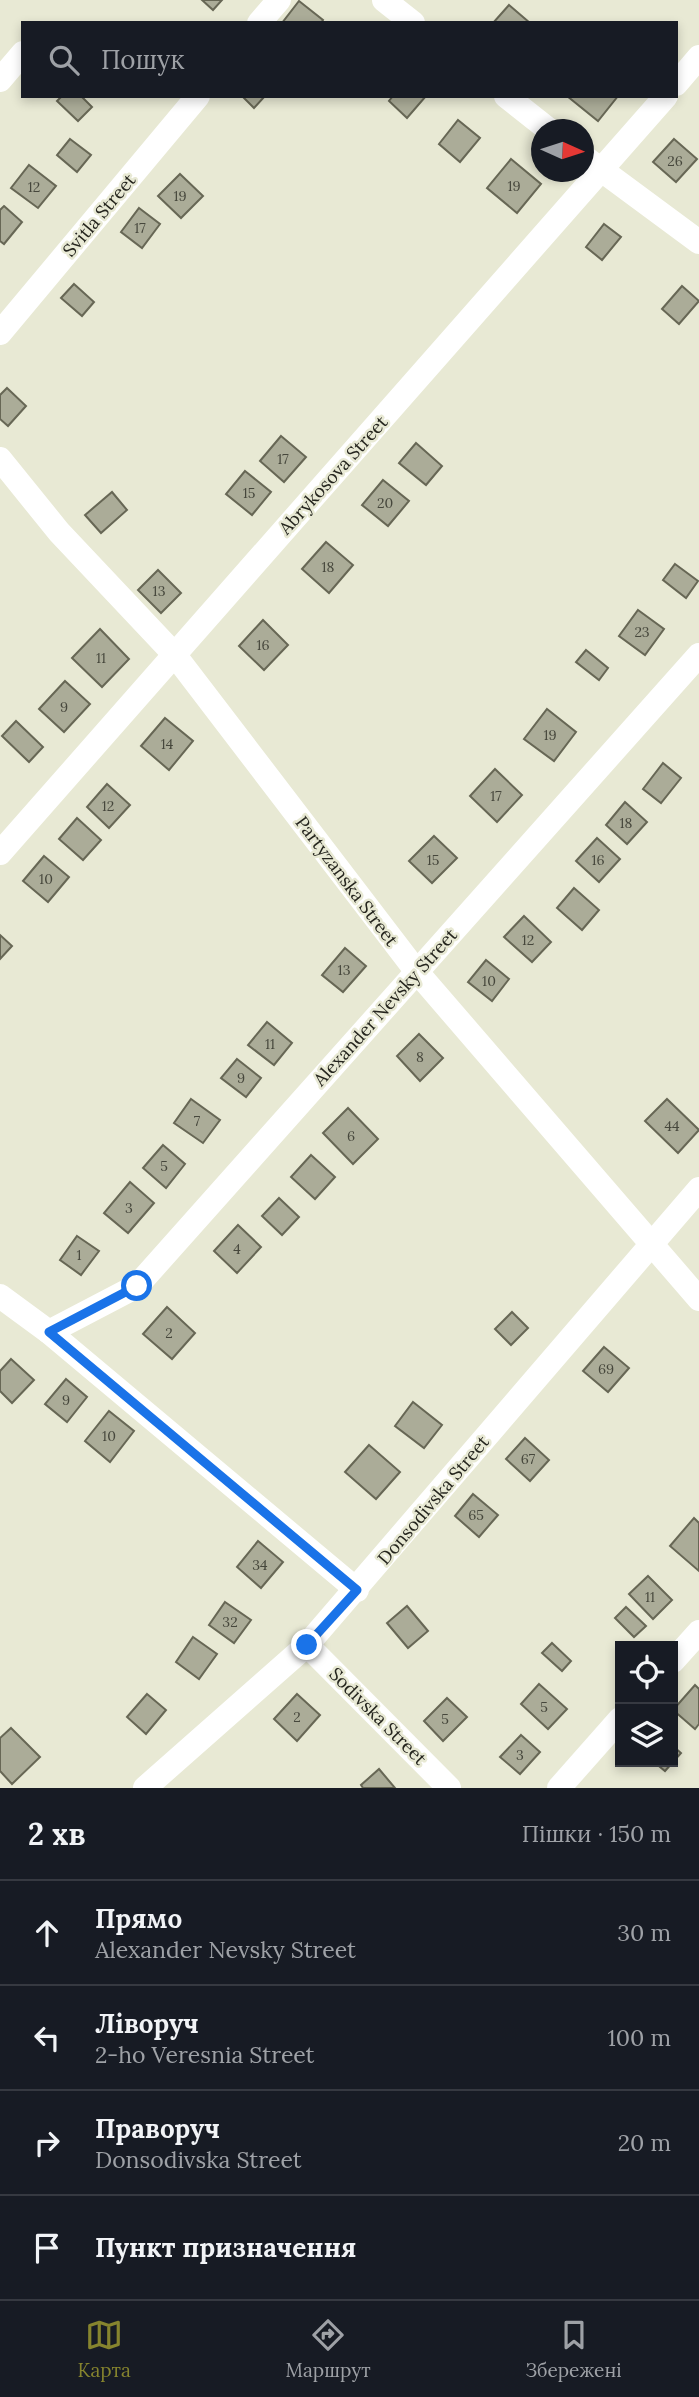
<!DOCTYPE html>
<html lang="uk">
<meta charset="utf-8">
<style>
:root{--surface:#171b24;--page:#242831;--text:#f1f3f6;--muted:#9ea1a6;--line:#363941;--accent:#86842e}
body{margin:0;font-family:Lora,serif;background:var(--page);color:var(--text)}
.controls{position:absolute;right:21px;bottom:21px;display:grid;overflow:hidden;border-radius:0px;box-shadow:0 4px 10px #0003}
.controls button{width:63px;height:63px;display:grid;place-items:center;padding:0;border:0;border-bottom:2px solid var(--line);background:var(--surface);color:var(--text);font:35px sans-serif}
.compass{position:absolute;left:531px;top:119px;width:63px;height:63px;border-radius:50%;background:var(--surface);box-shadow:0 4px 10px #0003;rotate:93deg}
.stop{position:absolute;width:21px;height:21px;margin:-16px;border:5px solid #1a73e8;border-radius:50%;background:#fff}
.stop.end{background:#1a73e8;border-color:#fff;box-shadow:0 2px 7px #0008}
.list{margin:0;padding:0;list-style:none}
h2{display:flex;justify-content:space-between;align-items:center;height:91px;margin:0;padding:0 28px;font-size:30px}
h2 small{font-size:23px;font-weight:400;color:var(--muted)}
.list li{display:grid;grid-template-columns:46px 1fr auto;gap:21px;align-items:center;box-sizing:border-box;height:105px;padding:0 28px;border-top:2px solid var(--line)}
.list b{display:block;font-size:26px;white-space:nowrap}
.list p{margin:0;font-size:23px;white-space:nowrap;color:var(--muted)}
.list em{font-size:23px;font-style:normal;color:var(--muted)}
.icon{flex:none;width:38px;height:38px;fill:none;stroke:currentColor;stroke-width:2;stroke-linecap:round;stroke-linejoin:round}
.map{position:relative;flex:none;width:699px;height:1788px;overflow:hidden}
.search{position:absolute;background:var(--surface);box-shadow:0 4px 10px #0003;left:21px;right:21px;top:21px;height:77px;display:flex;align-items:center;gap:18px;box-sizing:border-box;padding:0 24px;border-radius:0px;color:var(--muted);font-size:26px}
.sheet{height:511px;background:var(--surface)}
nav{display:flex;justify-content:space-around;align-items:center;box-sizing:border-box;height:98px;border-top:2px solid var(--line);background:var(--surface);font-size:19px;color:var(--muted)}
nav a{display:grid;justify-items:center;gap:4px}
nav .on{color:var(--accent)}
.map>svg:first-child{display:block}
.building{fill:#abac98;stroke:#676755;stroke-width:2}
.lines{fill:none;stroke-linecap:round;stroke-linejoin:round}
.minor{stroke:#fff;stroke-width:24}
.route{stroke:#1a73e8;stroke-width:9}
.labels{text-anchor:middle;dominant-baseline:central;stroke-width:5;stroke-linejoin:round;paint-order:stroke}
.number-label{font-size:14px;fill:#46473c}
.street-label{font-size:18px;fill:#25251e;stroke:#e8e9d4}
</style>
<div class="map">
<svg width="699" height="1788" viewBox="0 0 699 1788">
<rect width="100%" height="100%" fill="#e8e9d4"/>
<!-- building -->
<g class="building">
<path d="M 202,0 L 222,0 L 213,10 Z"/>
<path d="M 299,1 L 323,20 L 321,23 L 282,23 Z"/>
<path d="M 509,5 L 530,23 L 493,23 Z"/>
<path d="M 62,96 L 81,96 L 92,107 L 78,121 L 57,101 Z"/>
<path d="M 242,96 L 265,96 L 254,108 Z"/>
<path d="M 393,96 L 426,96 L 407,118 L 389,101 Z"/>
<path d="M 567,96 L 618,96 L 598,121 Z"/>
<path d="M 458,120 L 480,138 L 460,162 L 439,144 Z"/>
<path d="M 70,139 L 91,155 L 77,172 L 57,155 Z"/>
<path d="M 674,139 L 697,159 L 676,182 L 653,162 Z"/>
<path d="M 511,159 L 541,184 L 517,213 L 487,188 Z"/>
<path d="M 29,165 L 56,186 L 38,208 L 11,188 Z"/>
<path d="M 180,174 L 203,196 L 181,218 L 158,196 Z"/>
<path d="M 4,206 L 22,222 L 4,244 L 0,241 L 0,210 Z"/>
<path d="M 139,208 L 160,224 L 142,248 L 121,232 Z"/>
<path d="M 604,224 L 621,237 L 602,260 L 586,247 Z"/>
<path d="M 74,284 L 94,302 L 82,316 L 61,298 Z"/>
<path d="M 682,286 L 699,301 L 679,324 L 662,309 Z"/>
<path d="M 7,388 L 26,406 L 8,426 L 0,419 L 0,395 Z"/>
<path d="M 281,436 L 306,457 L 284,482 L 260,461 Z"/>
<path d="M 416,443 L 442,466 L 426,485 L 399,463 Z"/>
<path d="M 245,471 L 271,492 L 252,515 L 226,494 Z"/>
<path d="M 383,480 L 409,501 L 388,526 L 362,505 Z"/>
<path d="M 112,492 L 127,510 L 101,533 L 85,515 Z"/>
<path d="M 326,542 L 353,565 L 329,593 L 302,569 Z"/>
<path d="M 675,564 L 698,581 L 686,598 L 663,580 Z"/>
<path d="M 158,570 L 181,593 L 161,613 L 138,590 Z"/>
<path d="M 638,610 L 664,629 L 645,655 L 619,636 Z"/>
<path d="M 263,620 L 288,645 L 264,670 L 239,646 Z"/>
<path d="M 100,629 L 129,659 L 102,687 L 72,658 Z"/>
<path d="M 586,650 L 608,668 L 599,680 L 576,662 Z"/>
<path d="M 65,681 L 90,704 L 64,732 L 39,709 Z"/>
<path d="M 547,709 L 576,732 L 554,761 L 524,739 Z"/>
<path d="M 165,718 L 193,741 L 169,770 L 141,746 Z"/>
<path d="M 16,721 L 43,747 L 29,762 L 2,736 Z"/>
<path d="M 663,763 L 681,778 L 661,803 L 643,789 Z"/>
<path d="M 495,769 L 522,795 L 497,822 L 470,796 Z"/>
<path d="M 107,784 L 130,805 L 109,828 L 87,807 Z"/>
<path d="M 625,802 L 647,822 L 627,844 L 606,825 Z"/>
<path d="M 77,818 L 101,840 L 83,860 L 59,839 Z"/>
<path d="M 434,836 L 457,858 L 432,883 L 409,861 Z"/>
<path d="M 597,838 L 620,859 L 599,882 L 576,861 Z"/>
<path d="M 44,856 L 69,877 L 48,902 L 23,881 Z"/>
<path d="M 574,888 L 599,910 L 582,930 L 557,908 Z"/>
<path d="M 524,916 L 551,942 L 532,962 L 504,937 Z"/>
<path d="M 0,935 L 12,946 L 0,959 Z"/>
<path d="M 345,948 L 366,966 L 343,992 L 322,975 Z"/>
<path d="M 486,960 L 509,979 L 492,1001 L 468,982 Z"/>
<path d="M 267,1022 L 292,1043 L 274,1065 L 248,1045 Z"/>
<path d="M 419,1034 L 443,1058 L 420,1081 L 397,1056 Z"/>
<path d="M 237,1059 L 261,1078 L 246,1097 L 221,1078 Z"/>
<path d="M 191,1099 L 220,1120 L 203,1143 L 174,1123 Z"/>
<path d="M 667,1099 L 699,1130 L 678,1153 L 645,1121 Z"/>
<path d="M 348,1108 L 378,1139 L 353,1164 L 323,1133 Z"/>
<path d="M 163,1145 L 185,1164 L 166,1188 L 143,1168 Z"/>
<path d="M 311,1155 L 335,1177 L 315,1199 L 291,1177 Z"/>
<path d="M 130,1182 L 154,1203 L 128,1233 L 104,1213 Z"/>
<path d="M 279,1198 L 299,1217 L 282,1235 L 262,1216 Z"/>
<path d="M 238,1225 L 261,1247 L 237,1273 L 214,1251 Z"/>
<path d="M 77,1236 L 99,1251 L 81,1275 L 60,1260 Z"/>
<path d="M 167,1307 L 195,1333 L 172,1359 L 143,1334 Z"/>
<path d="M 512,1312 L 528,1328 L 511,1345 L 495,1329 Z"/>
<path d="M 604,1347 L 629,1368 L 608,1392 L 583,1371 Z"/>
<path d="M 11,1359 L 34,1380 L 12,1403 L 0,1391 L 0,1371 Z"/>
<path d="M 66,1379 L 87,1397 L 67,1422 L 45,1404 Z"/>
<path d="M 413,1402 L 442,1425 L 424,1448 L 395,1426 Z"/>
<path d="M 109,1411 L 134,1431 L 110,1462 L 85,1441 Z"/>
<path d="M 525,1438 L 549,1460 L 530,1481 L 506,1459 Z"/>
<path d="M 369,1445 L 400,1472 L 376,1499 L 345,1472 Z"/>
<path d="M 473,1494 L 498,1515 L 479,1537 L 455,1516 Z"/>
<path d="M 694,1518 L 699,1523 L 699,1571 L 670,1546 Z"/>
<path d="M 258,1541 L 283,1562 L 261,1588 L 237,1567 Z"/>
<path d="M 648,1576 L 672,1600 L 653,1619 L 629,1594 Z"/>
<path d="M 225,1602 L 251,1620 L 234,1643 L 209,1625 Z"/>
<path d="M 407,1606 L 428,1631 L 408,1648 L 387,1623 Z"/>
<path d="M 626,1607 L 646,1626 L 634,1637 L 615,1618 Z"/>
<path d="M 193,1637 L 217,1654 L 199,1679 L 176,1662 Z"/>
<path d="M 552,1643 L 571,1661 L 562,1671 L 542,1653 Z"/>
<path d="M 539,1684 L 567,1709 L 548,1729 L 521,1704 Z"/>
<path d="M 695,1685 L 699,1689 L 699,1724 L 695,1729 L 673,1710 Z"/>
<path d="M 147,1694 L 166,1710 L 146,1734 L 127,1717 Z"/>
<path d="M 297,1694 L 320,1715 L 297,1741 L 274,1719 Z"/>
<path d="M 447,1698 L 467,1717 L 443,1741 L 424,1721 Z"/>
<path d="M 11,1728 L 40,1757 L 12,1784 L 0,1771 L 0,1738 Z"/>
<path d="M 521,1735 L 540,1752 L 520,1774 L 500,1757 Z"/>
<path d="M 673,1746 L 681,1753 L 665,1771 L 654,1762 L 673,1762 Z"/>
<path d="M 379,1769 L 395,1788 L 363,1788 L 361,1785 Z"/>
</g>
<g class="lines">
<!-- minor -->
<g class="minor">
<path d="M 384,0 L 413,23"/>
<path d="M 259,23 L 279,0"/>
<path d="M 0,80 L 23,53"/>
<path d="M 676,84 L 699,57"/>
<path d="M 506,96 L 549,130"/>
<path d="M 584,157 L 699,242"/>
<path d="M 0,333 L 198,96"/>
<path d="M 0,459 L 59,532 L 174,654 L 417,972 L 699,1299"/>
<path d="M 0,853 L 666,96"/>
<path d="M 0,1296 L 49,1332 L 357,1590"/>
<path d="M 49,1332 L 137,1286 L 699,655"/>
<path d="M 307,1645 L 449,1788"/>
<path d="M 673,1661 L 699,1632"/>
<path d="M 145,1788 L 307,1645 L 699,1189"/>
<path d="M 559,1788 L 620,1719"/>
</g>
</g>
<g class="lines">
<!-- route -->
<path class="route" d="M 137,1286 L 49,1332 L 357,1590 L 307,1645"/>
</g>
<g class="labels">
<!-- number labels -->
<g class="number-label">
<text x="675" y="161">26</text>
<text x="514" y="186">19</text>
<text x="34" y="187">12</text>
<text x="180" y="196">19</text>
<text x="140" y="228">17</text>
<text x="283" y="459">17</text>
<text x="249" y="493">15</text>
<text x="385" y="503">20</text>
<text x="328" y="567">18</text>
<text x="159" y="591">13</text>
<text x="642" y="632">23</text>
<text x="263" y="645">16</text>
<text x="101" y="658">11</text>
<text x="64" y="707">9</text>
<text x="550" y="735">19</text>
<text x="167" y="744">14</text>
<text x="496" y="796">17</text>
<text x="108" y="806">12</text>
<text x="626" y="823">18</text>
<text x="433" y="860">15</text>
<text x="598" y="860">16</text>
<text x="46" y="879">10</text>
<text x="528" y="940">12</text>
<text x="344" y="970">13</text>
<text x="489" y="981">10</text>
<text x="270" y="1044">11</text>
<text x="420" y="1057">8</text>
<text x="241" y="1078">9</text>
<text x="197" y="1121">7</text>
<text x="672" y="1126">44</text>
<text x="351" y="1136">6</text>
<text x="164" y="1166">5</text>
<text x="129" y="1208">3</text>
<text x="237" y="1249">4</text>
<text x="79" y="1255">1</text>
<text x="169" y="1333">2</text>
<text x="606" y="1369">69</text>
<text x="66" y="1400">9</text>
<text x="109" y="1436">10</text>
<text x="528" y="1459">67</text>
<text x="476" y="1515">65</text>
<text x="260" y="1565">34</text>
<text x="650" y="1597">11</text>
<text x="230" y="1622">32</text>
<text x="544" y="1707">5</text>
<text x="297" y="1717">2</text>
<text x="445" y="1719">5</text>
<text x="520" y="1755">3</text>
</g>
<!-- street labels -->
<g class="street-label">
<text transform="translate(99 215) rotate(-50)">Svitla Street</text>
<text transform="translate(333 475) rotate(-48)">Abrykosova Street</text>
<text transform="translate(347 881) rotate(53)">Partyzanska Street</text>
<text transform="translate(385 1007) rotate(-48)">Alexander Nevsky Street</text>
<text transform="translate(433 1500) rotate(-50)">Donsodivska Street</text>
<text transform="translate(378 1716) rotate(45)">Sodivska Street</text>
</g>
</g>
</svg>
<div class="controls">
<button><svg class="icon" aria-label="locate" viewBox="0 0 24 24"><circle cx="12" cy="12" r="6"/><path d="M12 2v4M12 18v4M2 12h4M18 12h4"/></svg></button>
<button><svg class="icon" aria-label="layers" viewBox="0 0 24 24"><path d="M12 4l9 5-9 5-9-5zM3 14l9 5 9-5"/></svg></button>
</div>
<svg class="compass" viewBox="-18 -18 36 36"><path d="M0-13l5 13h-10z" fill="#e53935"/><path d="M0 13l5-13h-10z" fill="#9ea1a6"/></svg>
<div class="stop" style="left:137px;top:1286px"></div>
<div class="stop end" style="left:307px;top:1645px"></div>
<div class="search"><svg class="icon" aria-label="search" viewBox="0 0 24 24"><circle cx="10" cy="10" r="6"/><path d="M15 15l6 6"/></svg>Пошук</div>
</div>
<section class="sheet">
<h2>2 хв<small>Пішки · 150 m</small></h2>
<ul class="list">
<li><svg class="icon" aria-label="ahead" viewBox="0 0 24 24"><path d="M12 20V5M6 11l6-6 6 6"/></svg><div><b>Прямо</b><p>Alexander Nevsky Street</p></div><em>30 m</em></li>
<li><svg class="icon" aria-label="left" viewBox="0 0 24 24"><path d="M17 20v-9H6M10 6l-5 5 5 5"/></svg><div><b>Ліворуч</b><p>2-ho Veresnia Street</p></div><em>100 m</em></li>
<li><svg class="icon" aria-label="right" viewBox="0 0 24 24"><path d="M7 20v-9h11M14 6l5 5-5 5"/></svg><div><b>Праворуч</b><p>Donsodivska Street</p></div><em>20 m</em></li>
<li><svg class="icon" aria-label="arrive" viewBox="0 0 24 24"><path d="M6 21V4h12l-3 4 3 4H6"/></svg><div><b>Пункт призначення</b></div></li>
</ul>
</section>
<nav>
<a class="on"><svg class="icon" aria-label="map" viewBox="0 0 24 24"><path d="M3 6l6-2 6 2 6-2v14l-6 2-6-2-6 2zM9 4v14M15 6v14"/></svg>Карта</a>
<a><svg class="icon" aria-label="directions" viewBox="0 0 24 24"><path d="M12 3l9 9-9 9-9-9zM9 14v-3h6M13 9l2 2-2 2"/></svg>Маршрут</a>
<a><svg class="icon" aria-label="saved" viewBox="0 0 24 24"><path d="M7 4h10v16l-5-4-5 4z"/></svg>Збережені</a>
</nav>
